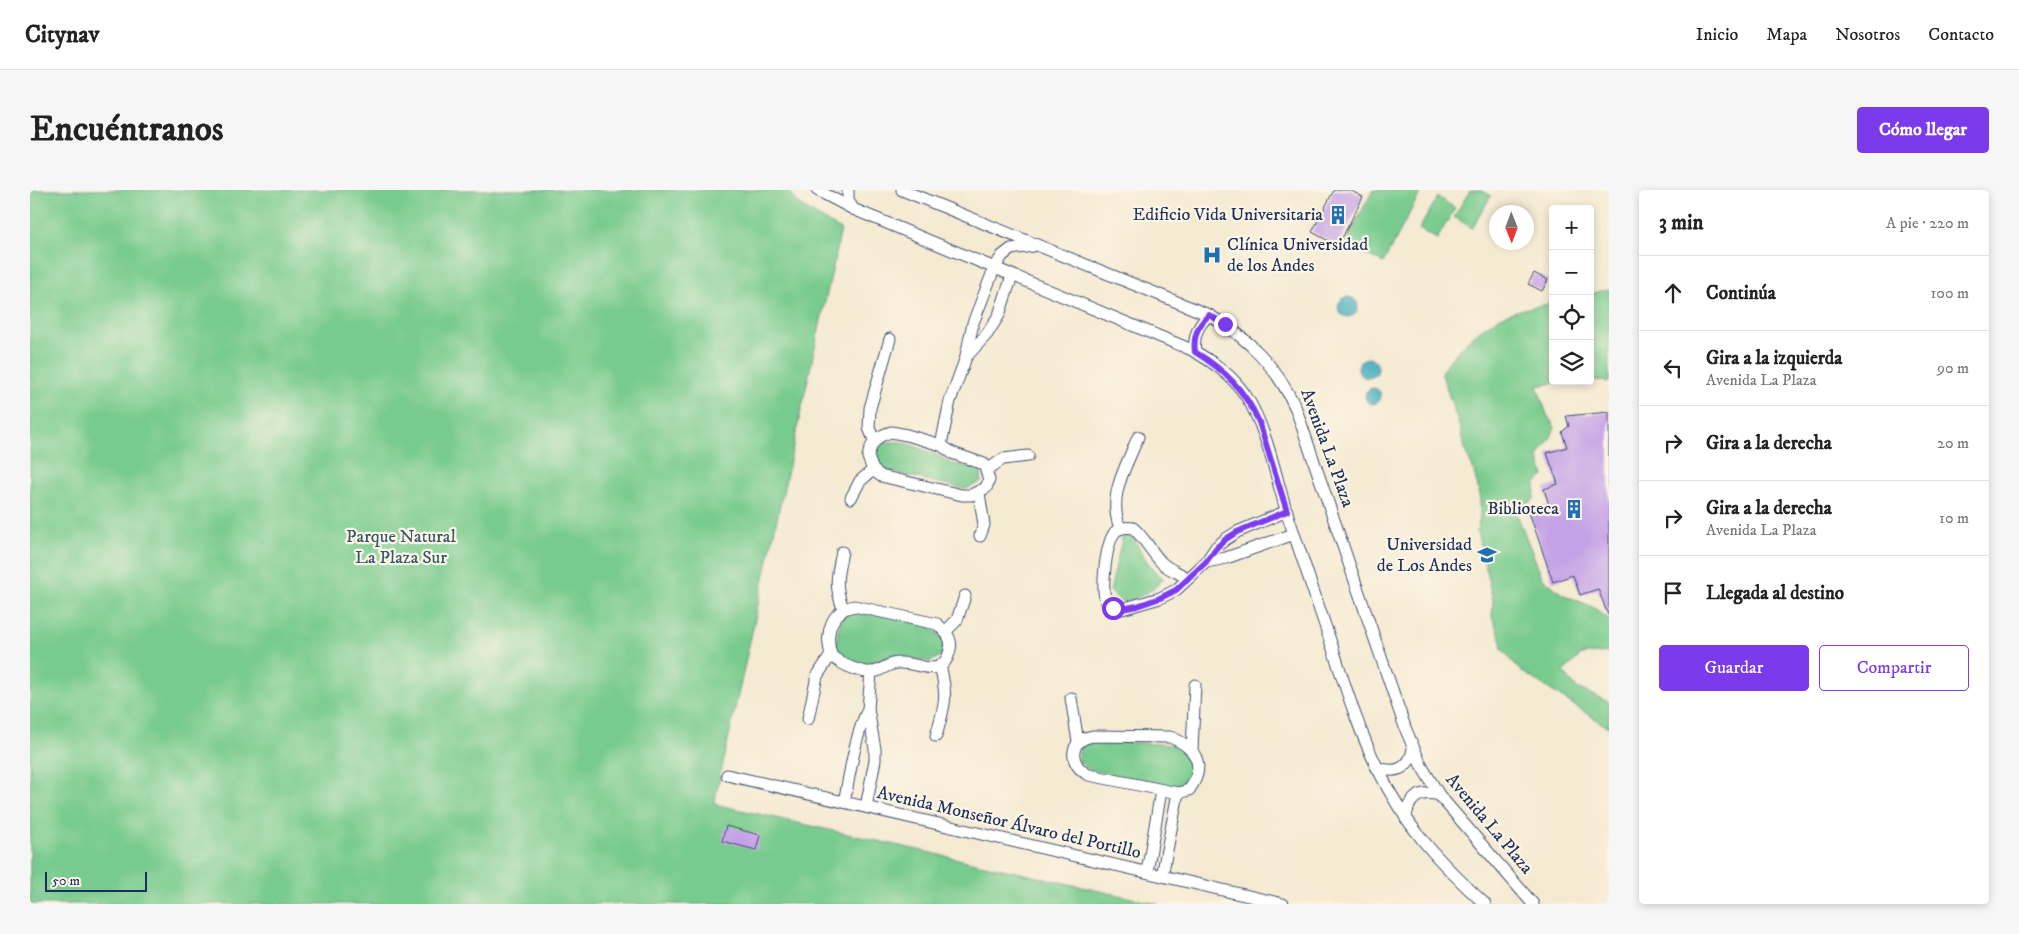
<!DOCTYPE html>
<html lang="es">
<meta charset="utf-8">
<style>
:root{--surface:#fff;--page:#f6f6f6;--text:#222;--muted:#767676;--line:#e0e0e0;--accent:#7c3aed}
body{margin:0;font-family:"IM FELL DW Pica",serif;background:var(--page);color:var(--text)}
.controls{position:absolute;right:15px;top:15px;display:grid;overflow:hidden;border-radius:5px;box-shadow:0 2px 8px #0003}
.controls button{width:45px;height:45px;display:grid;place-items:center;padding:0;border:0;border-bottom:1px solid var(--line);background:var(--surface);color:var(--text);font:25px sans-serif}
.compass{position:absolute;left:1459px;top:15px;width:45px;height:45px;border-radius:50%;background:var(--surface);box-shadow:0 2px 8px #0003;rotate:179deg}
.scale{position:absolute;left:15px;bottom:12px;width:102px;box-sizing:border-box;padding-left:5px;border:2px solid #1b2f5e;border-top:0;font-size:14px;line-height:18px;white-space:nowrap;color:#1b2f5e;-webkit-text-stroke:4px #fcf5e5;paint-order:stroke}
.stop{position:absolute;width:15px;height:15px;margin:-11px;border:4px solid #7c3aed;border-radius:50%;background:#fff}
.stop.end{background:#7c3aed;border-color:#fff;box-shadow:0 1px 5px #0008}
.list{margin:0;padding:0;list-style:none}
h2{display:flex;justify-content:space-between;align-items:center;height:65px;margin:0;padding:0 20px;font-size:21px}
h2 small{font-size:16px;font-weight:400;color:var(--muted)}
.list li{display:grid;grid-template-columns:32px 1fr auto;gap:15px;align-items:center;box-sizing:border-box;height:75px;padding:0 20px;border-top:1px solid var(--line)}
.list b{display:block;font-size:19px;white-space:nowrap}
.list p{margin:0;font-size:16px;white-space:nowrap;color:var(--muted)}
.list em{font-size:16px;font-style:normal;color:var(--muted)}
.actions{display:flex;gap:10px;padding:15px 20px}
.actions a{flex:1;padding:11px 0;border:1px solid var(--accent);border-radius:5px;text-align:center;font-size:18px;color:var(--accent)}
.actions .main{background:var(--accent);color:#fff}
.icon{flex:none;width:28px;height:28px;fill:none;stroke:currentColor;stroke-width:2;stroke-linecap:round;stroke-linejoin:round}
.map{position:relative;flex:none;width:1579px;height:714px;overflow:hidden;border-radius:5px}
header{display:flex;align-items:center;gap:30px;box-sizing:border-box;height:70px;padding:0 25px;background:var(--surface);border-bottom:1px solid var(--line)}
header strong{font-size:24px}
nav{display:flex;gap:28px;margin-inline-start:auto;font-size:18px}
.intro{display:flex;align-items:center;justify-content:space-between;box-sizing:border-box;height:120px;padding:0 30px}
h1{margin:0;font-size:35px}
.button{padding:12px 22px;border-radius:5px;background:var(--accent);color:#fff;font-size:18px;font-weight:700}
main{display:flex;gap:30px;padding:0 30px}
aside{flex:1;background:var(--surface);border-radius:5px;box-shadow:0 2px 8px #0003}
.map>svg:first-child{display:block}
.green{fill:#78cb8e;stroke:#4a7d76}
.water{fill:#3faabe;stroke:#2d6c8e}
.building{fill:#c5a2e7}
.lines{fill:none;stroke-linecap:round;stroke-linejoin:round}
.street-casing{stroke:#3c4b6f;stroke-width:13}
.street{stroke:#fff;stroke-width:11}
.route{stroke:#7c3aed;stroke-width:6}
.labels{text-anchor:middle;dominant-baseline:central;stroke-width:4.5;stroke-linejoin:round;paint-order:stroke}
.poi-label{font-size:18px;fill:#1b2f5e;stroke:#fcf5e5;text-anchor:end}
.street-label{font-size:18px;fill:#1b2f5e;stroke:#fcf5e5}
.park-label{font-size:18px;fill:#32566a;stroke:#fcf5e5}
</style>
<header>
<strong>Citynav</strong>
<nav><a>Inicio</a><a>Mapa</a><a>Nosotros</a><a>Contacto</a></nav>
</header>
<div class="intro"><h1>Encuéntranos</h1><a class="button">Cómo llegar</a></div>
<main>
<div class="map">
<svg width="1579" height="714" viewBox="0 0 1579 714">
<rect width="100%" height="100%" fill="#fcf5e5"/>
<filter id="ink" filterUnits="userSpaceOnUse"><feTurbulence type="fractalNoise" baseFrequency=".02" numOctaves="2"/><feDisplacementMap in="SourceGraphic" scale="10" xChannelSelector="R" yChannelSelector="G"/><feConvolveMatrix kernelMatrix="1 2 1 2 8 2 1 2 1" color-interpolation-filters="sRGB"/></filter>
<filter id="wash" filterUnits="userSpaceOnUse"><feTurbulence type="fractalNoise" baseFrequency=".0096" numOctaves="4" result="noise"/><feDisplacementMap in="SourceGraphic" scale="20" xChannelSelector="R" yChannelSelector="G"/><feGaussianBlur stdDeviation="1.12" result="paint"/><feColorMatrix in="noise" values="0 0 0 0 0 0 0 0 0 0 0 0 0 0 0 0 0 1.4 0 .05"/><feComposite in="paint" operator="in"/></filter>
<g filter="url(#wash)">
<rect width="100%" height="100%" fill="#f4ead1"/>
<!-- green -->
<g class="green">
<path d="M 0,0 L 758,0 L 769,15 L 811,40 L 684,614 L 1128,714 L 0,714 Z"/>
<path d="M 1343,0 L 1392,0 L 1353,73 L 1315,53 Z"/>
<path d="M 1440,0 L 1451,0 L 1461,6 L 1442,38 L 1424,27 Z"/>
<path d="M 1408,7 L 1425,18 L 1407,49 L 1389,39 Z"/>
<path d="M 1579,99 L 1579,192 L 1560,190 L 1560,104 Z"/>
<path d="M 1523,113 L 1523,191 L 1536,191 L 1507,196 L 1517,225 L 1525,237 L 1521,247 L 1508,266 L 1514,286 L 1506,293 L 1504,309 L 1486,322 L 1512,387 L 1532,404 L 1563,417 L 1579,429 L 1579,462 L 1551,465 L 1533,482 L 1547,498 L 1579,512 L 1579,536 L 1576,536 L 1491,481 L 1472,459 L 1470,446 L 1462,427 L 1463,411 L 1447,341 L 1450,326 L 1450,306 L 1443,278 L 1434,259 L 1430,238 L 1411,182 C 1425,162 1443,143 1464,131 C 1480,120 1504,117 1523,113 Z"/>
<path d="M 852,252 L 873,252 L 903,263 L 923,274 L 952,278 L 951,292 L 935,299 L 849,279 L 844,264 Z"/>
<path d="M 1102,344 C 1111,362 1118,377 1134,389 C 1121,401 1109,410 1091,412 L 1080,401 L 1093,345 Z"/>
<path d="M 833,418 L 898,435 L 914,449 L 912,465 L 900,472 C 876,467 861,461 839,475 L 821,471 L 806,459 L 808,440 L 814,424 Z"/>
<path d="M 1060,550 L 1147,555 L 1160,567 L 1163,578 L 1160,591 L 1147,597 L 1060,580 L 1048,571 L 1050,555 Z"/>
</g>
<!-- water -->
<g class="water">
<circle cx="1318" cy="117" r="10"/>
<circle cx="1338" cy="178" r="10"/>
<circle cx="1343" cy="206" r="8"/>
</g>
<g id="blocks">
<!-- building -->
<g class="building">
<path d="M 1304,0 L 1320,0 L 1333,7 L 1308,56 L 1282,42 Z"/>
<path d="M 1504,83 L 1518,90 L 1512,101 L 1498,94 Z"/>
<path d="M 1579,222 L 1579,425 L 1578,425 L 1568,399 L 1550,405 L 1543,385 L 1523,392 L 1499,322 L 1519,315 L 1514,299 L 1528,294 L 1517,263 L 1537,257 L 1532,242 L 1539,236 L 1536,226 Z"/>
<path d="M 696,636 L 730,645 L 726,660 L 692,651 Z"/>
</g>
</g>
</g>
<g filter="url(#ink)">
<use href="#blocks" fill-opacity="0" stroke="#3c4b6f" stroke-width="1"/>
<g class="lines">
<!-- street casing -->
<g class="street-casing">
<g id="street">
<path d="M 787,0 L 823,19 L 1162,160 C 1183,172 1202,185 1216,206 C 1237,239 1245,285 1257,323 C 1272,368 1288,414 1303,459 C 1316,499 1329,541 1348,579 C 1374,635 1410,673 1455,714"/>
<path d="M 818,0 L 818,10 L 823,19"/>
<path d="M 872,0 L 1179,125 C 1219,148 1247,177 1266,219 L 1376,540 L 1391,575 L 1409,605 L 1503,714"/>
<path d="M 1165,162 C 1163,147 1167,136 1179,125"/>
<path d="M 937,166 L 957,144 L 969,125 L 982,86"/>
<path d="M 861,242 L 877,245 L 911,255 L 922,263 L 954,274 L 959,290 L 956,298 L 941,305 L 932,305 L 851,286 L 843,280 L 838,267 C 841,252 847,246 861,242 Z"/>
<path d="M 844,250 L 839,238 L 840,218 L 860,149"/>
<path d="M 911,255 L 920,211 L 935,170 L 943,133 L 964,79 L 972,66 L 981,59 L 1003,56"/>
<path d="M 957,280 L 973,269 L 998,266"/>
<path d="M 949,303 L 954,335 L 950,346"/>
<path d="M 821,308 L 830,291 L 843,280"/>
<path d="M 1090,338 C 1077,305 1096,278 1108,247"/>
<path d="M 812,362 C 807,385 804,396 813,418"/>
<path d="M 1176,372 L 1196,368 L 1264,344"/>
<path d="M 1156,388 C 1149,382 1139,380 1132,373 C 1121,362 1115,348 1103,338 C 1096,337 1090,337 1085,342 C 1076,353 1070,401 1077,414 L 1092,419 L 1130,408 L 1146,400 L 1176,372 L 1186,357 L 1196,349 L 1207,342 L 1257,321"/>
<path d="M 824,416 L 907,434 C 915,441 923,448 920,460 C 912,492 888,471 869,473 C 859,473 855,478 847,481 C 836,486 809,474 801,465 C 795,444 800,421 824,416 Z"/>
<path d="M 916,441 L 927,430 L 935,406"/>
<path d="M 1041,508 L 1048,552"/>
<path d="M 778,529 L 787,486 L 801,465"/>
<path d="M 906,546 C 915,515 918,507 910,475"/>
<path d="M 1063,546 L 1140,547 C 1166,557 1177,575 1159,600 L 1148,603 L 1059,585 C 1038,575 1038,550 1063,546 Z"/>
<path d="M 1162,560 L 1165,495"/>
<path d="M 1346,577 C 1365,584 1379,580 1383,559"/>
<path d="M 697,585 L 1253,714"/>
<path d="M 814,612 C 821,580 824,549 838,519"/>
<path d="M 836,617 L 845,570 L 845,559 L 838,519 L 841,482"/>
<path d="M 1376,629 C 1377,609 1389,600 1409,605"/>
<path d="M 1117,682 L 1131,601"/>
<path d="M 1132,686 L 1148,603"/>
</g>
</g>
<!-- street -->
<use href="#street" class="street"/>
</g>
</g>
<g class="lines" filter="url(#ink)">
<!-- route -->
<path class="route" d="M 1083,418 L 1092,419 L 1107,416 L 1130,408 L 1146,400 L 1176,372 L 1186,358 L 1196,349 L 1207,342 L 1257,321 L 1229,232 C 1215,201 1195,180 1165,162 C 1163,147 1167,136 1179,125 L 1195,134"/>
</g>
<!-- icons -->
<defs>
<g id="building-bare" transform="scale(1.5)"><path d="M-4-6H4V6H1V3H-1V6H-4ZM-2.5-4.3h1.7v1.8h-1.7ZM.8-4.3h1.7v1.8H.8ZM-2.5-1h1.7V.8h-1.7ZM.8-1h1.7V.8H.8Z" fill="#1f6fb2" stroke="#fcf5e5" stroke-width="2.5" paint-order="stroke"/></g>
<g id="hospital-bare" transform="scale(1.5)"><path d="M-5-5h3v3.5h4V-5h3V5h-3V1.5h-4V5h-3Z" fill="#1f6fb2" stroke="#fcf5e5" stroke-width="2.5" paint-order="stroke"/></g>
<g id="university-bare" transform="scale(1.5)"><path d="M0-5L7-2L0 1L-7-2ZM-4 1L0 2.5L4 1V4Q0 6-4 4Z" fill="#1f6fb2" stroke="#fcf5e5" stroke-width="2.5" paint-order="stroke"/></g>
</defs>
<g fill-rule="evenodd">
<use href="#building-bare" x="1308" y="25"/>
<use href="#hospital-bare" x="1182" y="65"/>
<use href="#building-bare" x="1544" y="319"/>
<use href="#university-bare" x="1457" y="365"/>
</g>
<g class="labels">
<!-- poi labels -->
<g class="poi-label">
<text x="1293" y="25">Edificio Vida Universitaria</text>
<text x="1197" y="55" text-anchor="start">Clínica Universidad<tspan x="1197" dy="21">de los Andes</tspan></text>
<text x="1529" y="319">Biblioteca</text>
<text x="1442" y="355">Universidad<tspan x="1442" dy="21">de Los Andes</tspan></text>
</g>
<!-- street labels -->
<g class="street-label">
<text transform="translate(1297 258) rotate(70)">Avenida La Plaza</text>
<text transform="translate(979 633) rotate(13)">Avenida Monseñor Álvaro del Portillo</text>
<text transform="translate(1459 634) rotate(50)">Avenida La Plaza</text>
</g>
<!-- park labels -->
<g class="park-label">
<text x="371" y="347">Parque Natural<tspan x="371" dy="21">La Plaza Sur</tspan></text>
</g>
</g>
</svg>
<div class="controls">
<button>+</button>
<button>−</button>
<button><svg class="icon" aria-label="locate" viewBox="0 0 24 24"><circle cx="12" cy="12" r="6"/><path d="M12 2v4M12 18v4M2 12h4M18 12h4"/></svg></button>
<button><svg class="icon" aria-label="layers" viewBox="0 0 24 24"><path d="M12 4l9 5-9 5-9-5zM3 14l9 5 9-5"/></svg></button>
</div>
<svg class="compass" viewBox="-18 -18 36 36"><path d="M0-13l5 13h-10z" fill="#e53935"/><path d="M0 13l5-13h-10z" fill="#767676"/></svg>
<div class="scale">50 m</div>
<div class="stop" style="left:1083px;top:418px"></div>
<div class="stop end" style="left:1195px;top:134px"></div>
</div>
<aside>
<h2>3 min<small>A pie · 220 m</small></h2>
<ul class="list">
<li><svg class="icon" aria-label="ahead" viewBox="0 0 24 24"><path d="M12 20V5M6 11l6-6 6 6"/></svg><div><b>Continúa</b></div><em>100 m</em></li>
<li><svg class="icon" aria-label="left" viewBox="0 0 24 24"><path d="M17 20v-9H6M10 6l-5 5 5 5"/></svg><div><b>Gira a la izquierda</b><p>Avenida La Plaza</p></div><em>90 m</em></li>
<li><svg class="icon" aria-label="right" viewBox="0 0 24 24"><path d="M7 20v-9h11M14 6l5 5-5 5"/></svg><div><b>Gira a la derecha</b></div><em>20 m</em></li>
<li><svg class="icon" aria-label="right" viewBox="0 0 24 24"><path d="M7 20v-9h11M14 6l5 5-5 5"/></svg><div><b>Gira a la derecha</b><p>Avenida La Plaza</p></div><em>10 m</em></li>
<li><svg class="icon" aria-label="arrive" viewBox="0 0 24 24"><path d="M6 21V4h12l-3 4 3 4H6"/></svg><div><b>Llegada al destino</b></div></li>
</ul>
<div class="actions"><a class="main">Guardar</a><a>Compartir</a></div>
</aside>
</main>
